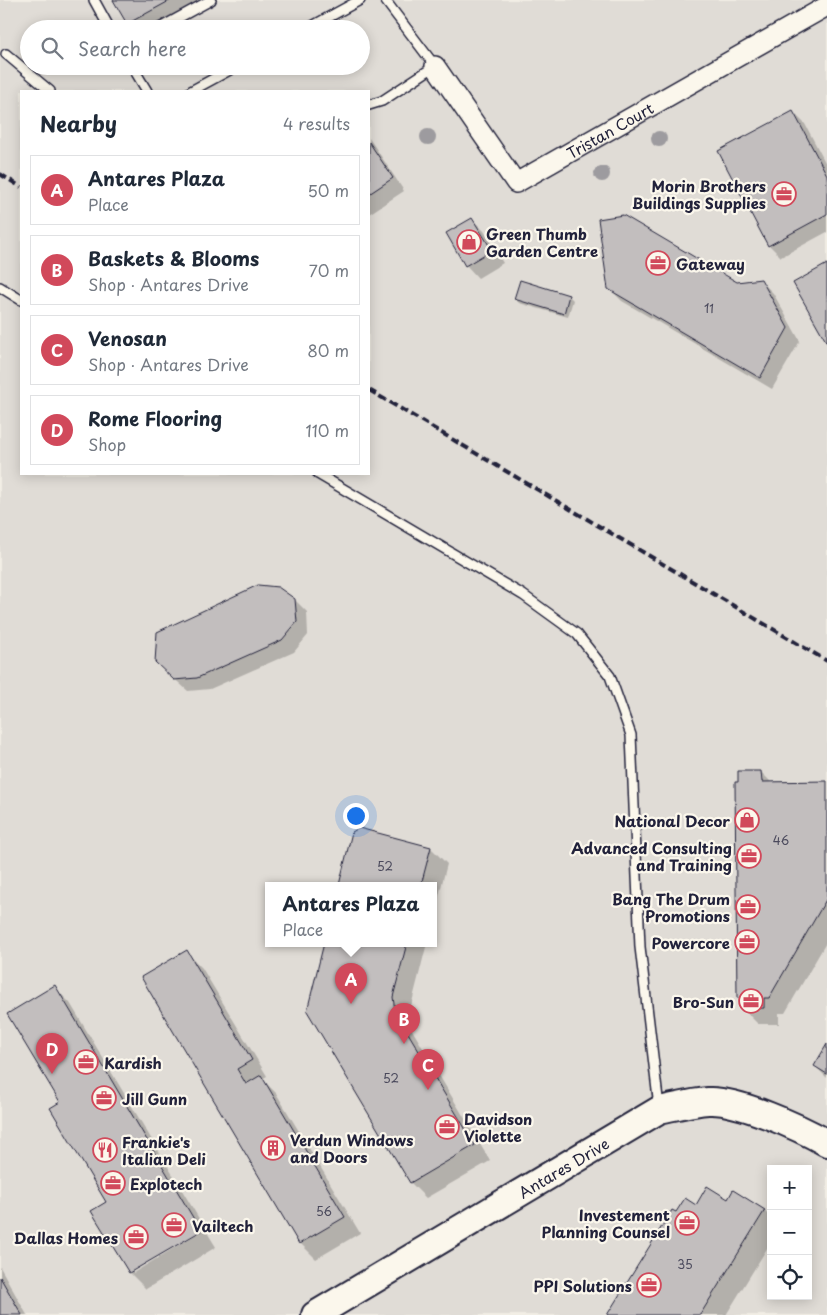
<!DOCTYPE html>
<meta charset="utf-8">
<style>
:root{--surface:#fff;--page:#f2f2f3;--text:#1f2937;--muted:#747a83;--line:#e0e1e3;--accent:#d1495b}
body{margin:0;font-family:"Playpen Sans",sans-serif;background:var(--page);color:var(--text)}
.controls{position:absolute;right:15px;bottom:15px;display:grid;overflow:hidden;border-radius:0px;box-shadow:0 2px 12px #0003}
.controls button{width:45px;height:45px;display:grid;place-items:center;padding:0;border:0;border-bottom:1px solid var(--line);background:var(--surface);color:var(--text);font:25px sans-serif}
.you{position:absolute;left:355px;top:815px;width:18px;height:18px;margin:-12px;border:4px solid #fff;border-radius:50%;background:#1a73e8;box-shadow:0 0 0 8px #1a73e833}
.badge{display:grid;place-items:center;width:32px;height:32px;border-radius:50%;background:var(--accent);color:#fff;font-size:16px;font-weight:700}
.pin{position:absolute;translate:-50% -41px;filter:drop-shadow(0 1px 2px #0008)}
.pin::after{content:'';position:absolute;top:26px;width:18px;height:15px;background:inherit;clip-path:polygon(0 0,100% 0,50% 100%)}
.popup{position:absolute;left:265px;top:882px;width:172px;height:65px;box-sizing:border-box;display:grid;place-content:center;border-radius:0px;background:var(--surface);filter:drop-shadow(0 1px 4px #0005);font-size:16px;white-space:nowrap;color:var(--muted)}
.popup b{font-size:19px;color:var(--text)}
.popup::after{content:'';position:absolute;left:50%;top:100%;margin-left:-10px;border:10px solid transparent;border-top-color:var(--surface)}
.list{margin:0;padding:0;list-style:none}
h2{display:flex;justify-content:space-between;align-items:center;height:65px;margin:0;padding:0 20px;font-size:21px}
h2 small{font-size:16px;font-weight:400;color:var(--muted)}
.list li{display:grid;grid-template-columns:32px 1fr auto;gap:15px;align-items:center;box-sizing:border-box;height:70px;margin:0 10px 10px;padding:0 10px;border:1px solid var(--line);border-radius:0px}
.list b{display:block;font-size:19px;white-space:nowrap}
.list p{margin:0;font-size:16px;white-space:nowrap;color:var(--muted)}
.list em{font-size:16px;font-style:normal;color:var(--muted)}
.icon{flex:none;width:28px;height:28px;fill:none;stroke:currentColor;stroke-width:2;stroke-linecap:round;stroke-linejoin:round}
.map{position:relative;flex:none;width:827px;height:1315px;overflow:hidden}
.search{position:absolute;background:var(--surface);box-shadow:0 2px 12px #0003;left:20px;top:20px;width:350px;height:55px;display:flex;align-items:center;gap:12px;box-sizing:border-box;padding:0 18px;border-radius:28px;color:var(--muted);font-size:19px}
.panel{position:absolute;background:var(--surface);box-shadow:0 2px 12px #0003;left:20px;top:90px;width:350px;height:385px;border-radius:0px}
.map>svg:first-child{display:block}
.built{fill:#e0dcd6;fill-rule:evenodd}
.shadow{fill:#0003}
.building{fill:#c2bebe;stroke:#22223b}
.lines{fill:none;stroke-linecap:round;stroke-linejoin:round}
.lane-casing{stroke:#22223b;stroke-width:12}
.street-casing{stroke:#22223b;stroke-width:22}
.secondary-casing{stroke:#22223b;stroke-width:30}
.lane{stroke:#fbf7ec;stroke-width:9}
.street{stroke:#fbf7ec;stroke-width:19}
.secondary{stroke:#fbf7ec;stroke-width:26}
.rail{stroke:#22223b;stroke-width:4;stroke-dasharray:8 4;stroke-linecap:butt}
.tree{fill:#9d9b9f}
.labels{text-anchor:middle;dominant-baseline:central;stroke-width:4.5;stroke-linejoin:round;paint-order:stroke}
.number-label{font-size:12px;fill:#4a495c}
.street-label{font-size:15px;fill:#22223b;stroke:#fbf7ec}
.poi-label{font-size:15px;font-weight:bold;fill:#22223b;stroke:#fbf7ec;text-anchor:end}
</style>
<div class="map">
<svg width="827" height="1315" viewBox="0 0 827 1315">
<rect width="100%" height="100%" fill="#f2eee5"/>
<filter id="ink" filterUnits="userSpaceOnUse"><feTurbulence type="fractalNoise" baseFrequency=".02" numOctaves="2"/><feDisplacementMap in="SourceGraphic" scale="10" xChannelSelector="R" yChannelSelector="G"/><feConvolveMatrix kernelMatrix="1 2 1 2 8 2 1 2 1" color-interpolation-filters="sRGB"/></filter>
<g filter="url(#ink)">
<!-- built -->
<path class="built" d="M 0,0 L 827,0 L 827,1315 L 0,1315 ZM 29,29 L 361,29 L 361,66 L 29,66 ZM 21,91 L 369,91 L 369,474 L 21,474 ZM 268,885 L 434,885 L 434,943 L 268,943 ZM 771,1169 L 808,1169 L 808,1296 L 771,1296 Z"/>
<!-- shadow -->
<g class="shadow">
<path d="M 114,0 L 206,0 L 153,29 L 133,29 L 128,24 Z"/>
<path d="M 793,112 L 805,124 L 827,166 L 827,232 L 781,257 L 769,245 Z"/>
<path d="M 369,138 L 404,191 L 369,214 Z"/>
<path d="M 472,219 L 484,231 L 503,263 L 478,278 L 466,265 L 448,234 Z"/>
<path d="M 760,280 L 773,293 L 800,341 L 772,389 L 622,301 L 609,288 L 737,283 Z"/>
<path d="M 569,296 L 573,300 L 568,317 L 519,303 L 515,299 Z"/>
<path d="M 295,600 L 307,612 L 308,635 L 294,652 L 210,689 L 188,691 L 169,674 Z"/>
<path d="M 761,772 L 772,783 L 827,783 L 827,941 L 785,1013 L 779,1013 L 779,1024 L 758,1024 L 742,1008 L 742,1001 L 738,997 Z"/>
<path d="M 353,833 L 431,848 L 447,864 L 434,915 L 434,885 L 340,885 Z"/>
<path d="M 325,943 L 427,943 L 409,1014 L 411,1028 L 490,1161 L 426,1198 L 411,1183 L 308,1010 Z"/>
<path d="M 186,952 L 202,968 L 267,1076 L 262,1079 L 276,1093 L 360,1233 L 316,1259 L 300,1243 Z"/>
<path d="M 54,987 L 70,1003 L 204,1227 L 133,1270 L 133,1273 L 205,1229 L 216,1247 L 146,1289 L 130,1273 L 93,1211 L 108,1203 L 61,1103 Z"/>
<path d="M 827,1047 L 827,1078 L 815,1066 Z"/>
<path d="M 734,1192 L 764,1211 L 771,1217 L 771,1242 L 726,1315 L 608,1315 L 677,1214 L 696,1207 L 728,1201 Z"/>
<path d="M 0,1267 L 27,1315 L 0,1315 Z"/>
</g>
<!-- building -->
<g class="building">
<path d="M 113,0 L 171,0 L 127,24 Z"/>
<path d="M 793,111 L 827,175 L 827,214 L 768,246 L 718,151 Z"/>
<path d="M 369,142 L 393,178 L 369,194 Z"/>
<path d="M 623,215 L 737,282 L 761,279 L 788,328 L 760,378 L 608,289 L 598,219 Z"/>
<path d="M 472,218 L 492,250 L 465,266 L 446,233 Z"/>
<path d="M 827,264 L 827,343 L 793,283 Z"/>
<path d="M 520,280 L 569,295 L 564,314 L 514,299 Z"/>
<path d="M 258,585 L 278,587 L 295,599 L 297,622 L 282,640 L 197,678 L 174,680 L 155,662 L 157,632 Z"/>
<path d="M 738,771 L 761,771 L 762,782 L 827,781 L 827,898 L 769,998 L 764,998 L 764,1008 L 741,1009 L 741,998 L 737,998 L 735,782 L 738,782 Z"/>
<path d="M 359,828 L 431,847 L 421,885 L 339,885 L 352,832 Z"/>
<path d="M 324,943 L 407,943 L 393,997 L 395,1011 L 475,1145 L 410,1183 L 307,1011 Z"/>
<path d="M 187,950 L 252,1060 L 237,1069 L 246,1084 L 261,1075 L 345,1217 L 299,1244 L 141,977 Z"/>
<path d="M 55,985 L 201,1231 L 129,1273 L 91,1211 L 106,1202 L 50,1108 L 60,1102 L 7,1014 Z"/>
<path d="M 827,1044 L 827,1074 L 814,1066 Z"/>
<path d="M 707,1186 L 728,1199 L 733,1190 L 765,1210 L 700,1315 L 607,1315 L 672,1210 L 676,1212 L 685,1198 L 696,1205 Z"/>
<path d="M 0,1277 L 22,1315 L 0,1315 Z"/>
</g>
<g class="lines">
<!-- lane casing -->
<g class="lane-casing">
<g id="lane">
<path d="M 94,0 L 110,29"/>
<path d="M 158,29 L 211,0"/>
<path d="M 307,29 L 360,0"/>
<path d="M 6,54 L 50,91"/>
<path d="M 132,66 L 147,91"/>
<path d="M 191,91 L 237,66"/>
<path d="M 369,105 L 382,101 L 435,66 L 385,0"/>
<path d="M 0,287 L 21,300"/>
<path d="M 318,474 L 523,595 L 577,634 L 610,676 L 631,735 L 640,947 L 659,1107"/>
</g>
</g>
<!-- street casing -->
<g class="street-casing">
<g id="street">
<path id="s1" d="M 435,66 L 516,183 L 827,6"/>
</g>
</g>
<!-- secondary casing -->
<g class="secondary-casing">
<g id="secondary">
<path id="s2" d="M 315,1315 L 659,1110 C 675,1107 692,1102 708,1101 C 737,1099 801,1128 827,1143"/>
</g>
</g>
<!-- lane -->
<use href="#lane" class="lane"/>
<!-- street -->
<use href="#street" class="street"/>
<!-- secondary -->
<use href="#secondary" class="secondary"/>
<!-- rail -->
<g class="rail">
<path d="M 0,174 L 21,187"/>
<path d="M 369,390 L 827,661"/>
</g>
</g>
<!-- trees -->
<g class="tree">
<circle cx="428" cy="137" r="8"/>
<circle cx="659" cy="139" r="8"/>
<circle cx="602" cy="174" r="8"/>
</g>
</g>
<!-- icons -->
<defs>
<g id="office-ring" transform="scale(1.25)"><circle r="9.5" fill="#fbf7ec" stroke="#d1495b" stroke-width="1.5"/><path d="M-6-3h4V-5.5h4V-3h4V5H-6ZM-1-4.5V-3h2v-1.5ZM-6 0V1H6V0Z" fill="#d1495b"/></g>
<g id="shop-ring" transform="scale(1.25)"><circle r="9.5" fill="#fbf7ec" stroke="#d1495b" stroke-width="1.5"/><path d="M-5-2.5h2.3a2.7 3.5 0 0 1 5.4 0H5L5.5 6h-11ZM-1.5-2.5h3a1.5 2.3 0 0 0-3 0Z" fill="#d1495b"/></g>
<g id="building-ring" transform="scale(1.25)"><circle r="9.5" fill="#fbf7ec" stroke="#d1495b" stroke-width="1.5"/><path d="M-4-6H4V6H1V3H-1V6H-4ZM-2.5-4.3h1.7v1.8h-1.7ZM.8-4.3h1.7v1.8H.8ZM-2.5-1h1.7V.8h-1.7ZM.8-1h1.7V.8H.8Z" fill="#d1495b"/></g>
<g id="restaurant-ring" transform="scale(1.25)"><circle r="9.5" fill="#fbf7ec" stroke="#d1495b" stroke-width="1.5"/><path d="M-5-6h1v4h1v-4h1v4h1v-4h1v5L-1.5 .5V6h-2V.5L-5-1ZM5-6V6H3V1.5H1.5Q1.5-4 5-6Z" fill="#d1495b"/></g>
</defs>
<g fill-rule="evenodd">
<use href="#office-ring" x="784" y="194"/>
<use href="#shop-ring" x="469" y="242"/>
<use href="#office-ring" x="658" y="263"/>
<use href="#shop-ring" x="747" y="820"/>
<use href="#office-ring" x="749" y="856"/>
<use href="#office-ring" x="748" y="907"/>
<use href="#office-ring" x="747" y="942"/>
<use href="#office-ring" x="751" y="1001"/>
<use href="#office-ring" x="86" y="1062"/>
<use href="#office-ring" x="104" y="1098"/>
<use href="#office-ring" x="447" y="1127"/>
<use href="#building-ring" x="273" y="1148"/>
<use href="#restaurant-ring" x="105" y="1150"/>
<use href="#office-ring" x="113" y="1183"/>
<use href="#office-ring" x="687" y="1223"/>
<use href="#office-ring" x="174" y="1225"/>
<use href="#office-ring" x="136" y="1237"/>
<use href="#office-ring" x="649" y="1285"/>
</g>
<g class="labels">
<!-- number labels -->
<g class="number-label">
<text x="709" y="308">11</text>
<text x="781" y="840">46</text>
<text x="385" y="866">52</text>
<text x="391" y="1078">52</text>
<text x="324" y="1211">56</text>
<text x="685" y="1264">35</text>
</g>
<!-- street labels -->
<g class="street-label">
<text stroke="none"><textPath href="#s1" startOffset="250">Tristan Court</textPath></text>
<text stroke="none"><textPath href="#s2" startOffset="289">Antares Drive</textPath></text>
</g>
<!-- poi labels -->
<g class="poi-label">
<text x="766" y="185">Morin Brothers<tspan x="766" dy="17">Buildings Supplies</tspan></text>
<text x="486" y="233" text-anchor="start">Green Thumb<tspan x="486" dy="17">Garden Centre</tspan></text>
<text x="676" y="263" text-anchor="start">Gateway</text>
<text x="730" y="820">National Decor</text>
<text x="732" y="847">Advanced Consulting<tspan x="732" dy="17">and Training</tspan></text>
<text x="730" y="898">Bang The Drum<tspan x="730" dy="17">Promotions</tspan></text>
<text x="730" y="942">Powercore</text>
<text x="734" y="1001">Bro-Sun</text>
<text x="104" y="1062" text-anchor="start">Kardish</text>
<text x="122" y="1098" text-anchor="start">Jill Gunn</text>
<text x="464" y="1118" text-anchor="start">Davidson<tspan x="464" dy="17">Violette</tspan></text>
<text x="290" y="1139" text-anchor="start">Verdun Windows<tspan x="290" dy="17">and Doors</tspan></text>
<text x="122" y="1141" text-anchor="start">Frankie's<tspan x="122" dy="17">Italian Deli</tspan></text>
<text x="130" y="1183" text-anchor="start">Explotech</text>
<text x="670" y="1214">Investement<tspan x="670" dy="17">Planning Counsel</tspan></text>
<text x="192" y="1225" text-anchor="start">Vailtech</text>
<text x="118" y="1237">Dallas Homes</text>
<text x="632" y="1285">PPI Solutions</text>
</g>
</g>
</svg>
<div class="controls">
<button>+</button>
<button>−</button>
<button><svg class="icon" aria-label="locate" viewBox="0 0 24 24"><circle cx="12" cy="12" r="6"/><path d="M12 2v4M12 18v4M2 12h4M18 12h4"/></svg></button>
</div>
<div class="you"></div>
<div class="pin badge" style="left:351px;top:1004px">A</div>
<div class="popup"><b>Antares Plaza</b>Place</div>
<div class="pin badge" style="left:404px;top:1044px">B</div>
<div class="pin badge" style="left:428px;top:1090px">C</div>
<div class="pin badge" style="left:52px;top:1074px">D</div>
<div class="search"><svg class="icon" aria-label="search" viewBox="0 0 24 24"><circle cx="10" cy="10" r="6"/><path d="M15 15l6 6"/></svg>Search here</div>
<section class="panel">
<h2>Nearby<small>4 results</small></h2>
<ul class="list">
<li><span class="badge">A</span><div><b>Antares Plaza</b><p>Place</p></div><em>50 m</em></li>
<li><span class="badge">B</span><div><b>Baskets &amp; Blooms</b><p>Shop · Antares Drive</p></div><em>70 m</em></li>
<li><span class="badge">C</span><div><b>Venosan</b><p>Shop · Antares Drive</p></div><em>80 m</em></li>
<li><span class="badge">D</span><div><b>Rome Flooring</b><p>Shop</p></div><em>110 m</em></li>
</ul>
</section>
</div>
